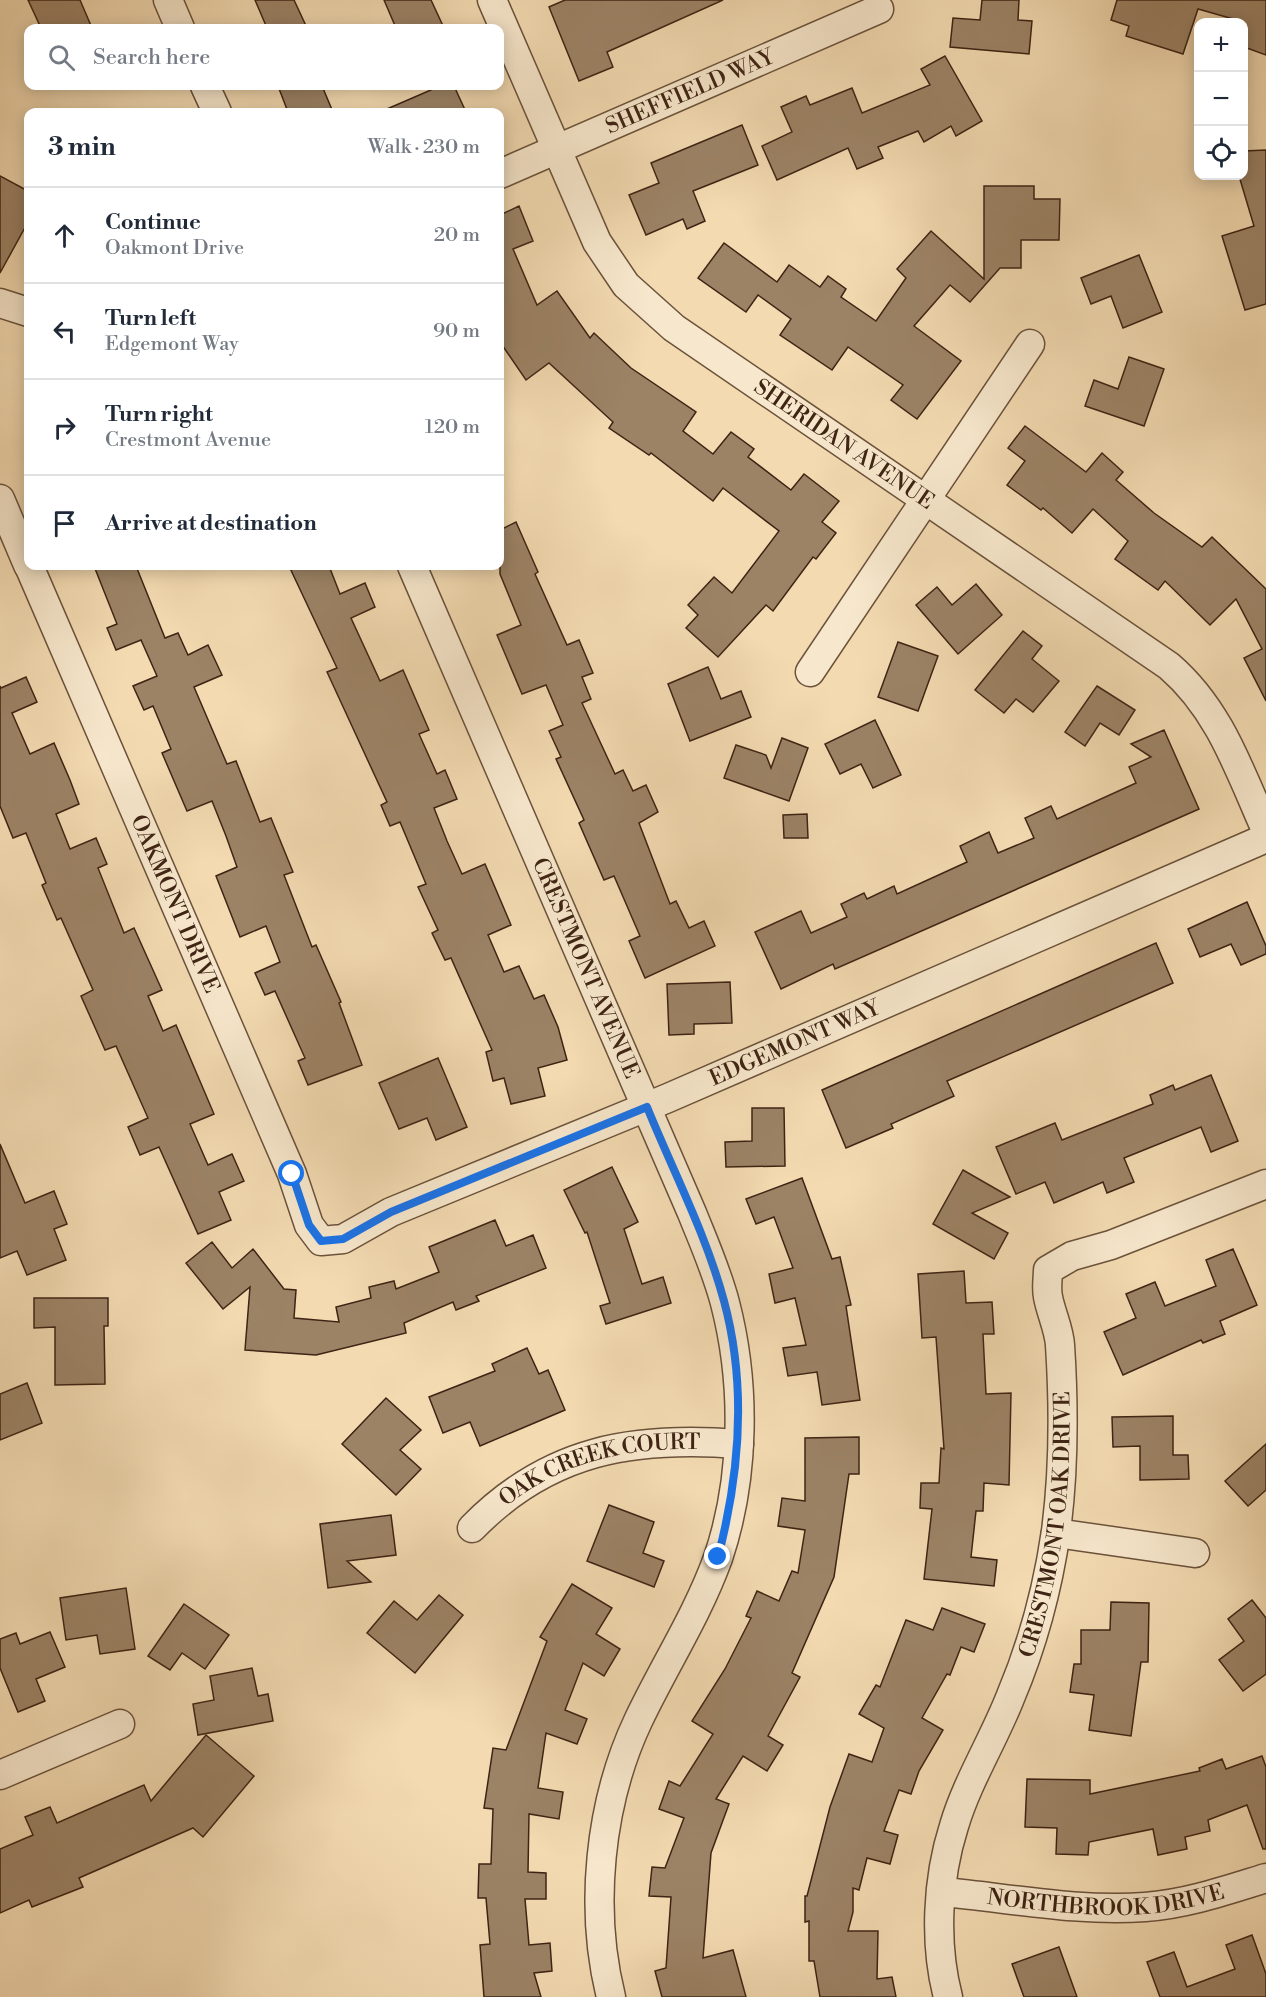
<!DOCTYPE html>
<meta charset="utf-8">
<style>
:root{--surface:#fff;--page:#f6f6f7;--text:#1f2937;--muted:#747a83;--line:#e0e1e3}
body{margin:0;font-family:"Libre Bodoni",serif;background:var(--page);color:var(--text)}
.controls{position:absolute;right:18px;top:18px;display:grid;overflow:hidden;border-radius:12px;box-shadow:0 3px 15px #0003}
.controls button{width:54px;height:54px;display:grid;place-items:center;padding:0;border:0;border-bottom:2px solid var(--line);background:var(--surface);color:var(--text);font:30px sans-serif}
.stop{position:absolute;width:18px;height:18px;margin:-14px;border:4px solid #1a73e8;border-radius:50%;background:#fff}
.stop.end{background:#1a73e8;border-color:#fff;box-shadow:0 2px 6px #0008}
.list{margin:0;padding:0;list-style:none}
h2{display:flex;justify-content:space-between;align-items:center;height:78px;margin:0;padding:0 24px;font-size:26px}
h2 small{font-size:20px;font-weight:400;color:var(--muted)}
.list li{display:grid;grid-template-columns:39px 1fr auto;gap:18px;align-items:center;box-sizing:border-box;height:96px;padding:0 24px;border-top:2px solid var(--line)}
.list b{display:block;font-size:22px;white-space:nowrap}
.list p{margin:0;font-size:20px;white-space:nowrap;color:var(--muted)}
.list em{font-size:20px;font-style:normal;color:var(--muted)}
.icon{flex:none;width:33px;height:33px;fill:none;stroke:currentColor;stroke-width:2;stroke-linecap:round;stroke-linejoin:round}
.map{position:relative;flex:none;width:1266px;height:1997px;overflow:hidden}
.search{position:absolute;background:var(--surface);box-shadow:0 3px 15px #0003;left:24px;top:24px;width:480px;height:66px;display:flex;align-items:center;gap:15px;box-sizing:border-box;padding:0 21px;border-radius:12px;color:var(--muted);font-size:22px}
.panel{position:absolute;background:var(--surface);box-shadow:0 3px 15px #0003;left:24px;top:108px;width:480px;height:462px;border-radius:12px}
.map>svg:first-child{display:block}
.building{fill:#9c8366;stroke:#3e2414;stroke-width:1.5}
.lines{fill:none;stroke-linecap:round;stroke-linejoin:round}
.minor-casing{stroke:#6b523b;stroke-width:31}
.minor{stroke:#f7e7cc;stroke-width:28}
.route{stroke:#1a73e8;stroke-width:8}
.labels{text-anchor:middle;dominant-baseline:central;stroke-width:5;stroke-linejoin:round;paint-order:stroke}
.street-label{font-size:22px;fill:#3e2414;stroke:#f7e7cc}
</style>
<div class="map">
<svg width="1266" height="1997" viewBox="0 0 1266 1997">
<rect width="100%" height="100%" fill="#f3dab1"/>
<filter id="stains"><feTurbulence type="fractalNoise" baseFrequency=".00333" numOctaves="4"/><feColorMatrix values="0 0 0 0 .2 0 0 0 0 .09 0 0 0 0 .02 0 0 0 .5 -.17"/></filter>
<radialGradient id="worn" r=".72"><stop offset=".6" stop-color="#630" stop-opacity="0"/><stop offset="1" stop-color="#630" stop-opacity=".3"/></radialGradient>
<!-- building -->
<g class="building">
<path d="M 28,0 L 80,0 L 92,28 L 41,28 Z"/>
<path d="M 255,0 L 294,0 L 307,28 L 267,28 Z"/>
<path d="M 384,0 L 431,0 L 444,28 L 396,28 Z"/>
<path d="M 565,0 L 723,0 L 607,52 L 613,67 L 579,81 L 549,7 Z"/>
<path d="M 982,0 L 1019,0 L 1018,20 L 1032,21 L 1029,54 L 950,47 L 953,18 L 980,20 Z"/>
<path d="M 1117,0 L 1266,0 L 1266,55 L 1244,47 L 1244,22 L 1198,9 L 1183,54 L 1126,36 L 1129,26 L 1111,20 Z"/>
<path d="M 945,56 L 982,121 L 956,136 L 951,126 L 924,142 L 918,131 L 878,147 L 883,158 L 857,169 L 848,148 L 777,180 L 762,146 L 792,132 L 781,107 L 806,96 L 810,105 L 852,88 L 862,113 L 930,85 L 921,69 Z"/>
<path d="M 278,86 L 322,86 L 333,112 L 288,112 Z"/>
<path d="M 440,86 L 454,86 L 466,112 L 380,112 Z"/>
<path d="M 742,125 L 758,165 L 693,191 L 705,221 L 687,229 L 683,219 L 646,235 L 629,195 L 659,183 L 651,163 Z"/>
<path d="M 1266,150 L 1266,304 L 1245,310 L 1222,236 L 1254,226 L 1239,176 L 1244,176 L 1244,151 Z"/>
<path d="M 0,176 L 28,191 L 28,222 L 0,273 Z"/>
<path d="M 984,186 L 1034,186 L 1034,199 L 1060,199 L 1059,240 L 1021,240 L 1021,268 L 1000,268 L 970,302 L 950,285 L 914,326 L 961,361 L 917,419 L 891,400 L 903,385 L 848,347 L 832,370 L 780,335 L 791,319 L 758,295 L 746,312 L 698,278 L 724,243 L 777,282 L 789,265 L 820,287 L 828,276 L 846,289 L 841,297 L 876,321 L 906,278 L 897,269 L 931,231 L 984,279 Z"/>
<path d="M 519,206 L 533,241 L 513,249 L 537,305 L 557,291 L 590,338 L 594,333 L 631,368 L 696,412 L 683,431 L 713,454 L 731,432 L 754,449 L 748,457 L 791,490 L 804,474 L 839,501 L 822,522 L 836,533 L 816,559 L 813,557 L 773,611 L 766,605 L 718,657 L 686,628 L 698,615 L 688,605 L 714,577 L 732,593 L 779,531 L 723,488 L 713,501 L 651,453 L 649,455 L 609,428 L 613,422 L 549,363 L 526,380 L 500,342 L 500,215 Z"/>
<path d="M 1139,255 L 1162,312 L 1123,328 L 1111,296 L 1091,304 L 1081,278 Z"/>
<path d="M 1129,357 L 1164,369 L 1144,426 L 1085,406 L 1094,380 L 1118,389 Z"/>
<path d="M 1025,426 L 1086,472 L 1102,453 L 1123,472 L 1116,480 L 1154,513 L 1202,547 L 1212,537 L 1266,589 L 1266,701 L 1244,658 L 1262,649 L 1236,599 L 1210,625 L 1165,581 L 1158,590 L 1115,559 L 1128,541 L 1093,509 L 1072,533 L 1043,508 L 1041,510 L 1007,485 L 1025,461 L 1008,448 Z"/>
<path d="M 516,522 L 538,572 L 535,574 L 567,645 L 579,640 L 593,673 L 582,677 L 591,699 L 582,703 L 615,774 L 623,770 L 633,791 L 646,785 L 658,812 L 639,823 L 670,904 L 676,901 L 689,928 L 704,921 L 715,946 L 645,978 L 629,941 L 640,936 L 614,876 L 604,880 L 579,823 L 584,820 L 556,759 L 561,757 L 549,731 L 563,725 L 546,685 L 522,694 L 497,635 L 521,625 L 500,574 L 500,530 Z"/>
<path d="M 94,566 L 136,566 L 165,638 L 178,633 L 188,655 L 208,645 L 222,675 L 194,687 L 227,764 L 236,761 L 260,822 L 271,818 L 293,872 L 284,875 L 312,947 L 316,945 L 341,1002 L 339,1003 L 362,1065 L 308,1085 L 298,1061 L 305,1058 L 275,991 L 265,995 L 255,973 L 280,962 L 266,926 L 240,937 L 216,876 L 237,867 L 226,836 L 212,801 L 187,811 L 162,753 L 171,749 L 153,706 L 144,710 L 133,686 L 157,676 L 141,640 L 116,650 L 107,628 L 117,624 Z"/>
<path d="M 289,566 L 329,566 L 340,594 L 365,583 L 375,607 L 351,618 L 380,681 L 403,670 L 429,730 L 419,734 L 437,774 L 445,770 L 457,799 L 434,808 L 447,841 L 462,874 L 485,864 L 511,925 L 488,935 L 504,972 L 519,966 L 534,999 L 544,995 L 558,1027 L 567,1060 L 538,1068 L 545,1096 L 511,1104 L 504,1078 L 493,1081 L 486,1052 L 492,1050 L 451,958 L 445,960 L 432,933 L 438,930 L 418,887 L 426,884 L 400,822 L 390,826 L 381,805 L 387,802 L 327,672 L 337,668 Z"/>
<path d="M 976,584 L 1002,615 L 958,654 L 916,605 L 937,587 L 952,605 Z"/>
<path d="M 1023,631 L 1042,646 L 1032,659 L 1059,681 L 1033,712 L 1016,699 L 1004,713 L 975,690 Z"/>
<path d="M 898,642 L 938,656 L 918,711 L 878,697 Z"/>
<path d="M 708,667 L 721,699 L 741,691 L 751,717 L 690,741 L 668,684 Z"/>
<path d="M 26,677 L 37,702 L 12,713 L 30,754 L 54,743 L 70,780 L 79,804 L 56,814 L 70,849 L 96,838 L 107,864 L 98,868 L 124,933 L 134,928 L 162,990 L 148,996 L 163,1031 L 176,1025 L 214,1114 L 190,1124 L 208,1165 L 232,1154 L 244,1181 L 219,1192 L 231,1220 L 198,1234 L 159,1147 L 140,1155 L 128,1127 L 148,1118 L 116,1046 L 105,1050 L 81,996 L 93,990 L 61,918 L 57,920 L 42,885 L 46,883 L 26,833 L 13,838 L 0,806 L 0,686 L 1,688 Z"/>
<path d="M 1097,686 L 1135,710 L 1119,735 L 1100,723 L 1085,746 L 1065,732 Z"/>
<path d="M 875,720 L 901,775 L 873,788 L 861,764 L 840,774 L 825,744 Z"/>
<path d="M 1164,730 L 1199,809 L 835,969 L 833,964 L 781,989 L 755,932 L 801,911 L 811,933 L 847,917 L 841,904 L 864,893 L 867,899 L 894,886 L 897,894 L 967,862 L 960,846 L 989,832 L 998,853 L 1034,838 L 1025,818 L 1051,806 L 1057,819 L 1136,783 L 1129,767 L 1151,757 L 1131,744 Z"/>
<path d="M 782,738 L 808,748 L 789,801 L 724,778 L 736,745 L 766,755 L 771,768 Z"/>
<path d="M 807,814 L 808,838 L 784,838 L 783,815 Z"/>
<path d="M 1247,902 L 1266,946 L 1266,954 L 1241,965 L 1231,944 L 1200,957 L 1188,929 Z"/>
<path d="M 1156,943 L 1173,983 L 947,1081 L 954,1096 L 891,1124 L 893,1128 L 846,1148 L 822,1090 Z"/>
<path d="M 730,982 L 732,1023 L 694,1024 L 694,1034 L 669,1035 L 667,984 Z"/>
<path d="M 438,1058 L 467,1127 L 436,1140 L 427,1118 L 399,1129 L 379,1083 Z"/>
<path d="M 1211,1075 L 1238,1141 L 1211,1152 L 1201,1127 L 1124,1158 L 1134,1182 L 1107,1193 L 1103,1182 L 1054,1203 L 1045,1182 L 1016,1194 L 996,1147 L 1055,1123 L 1062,1140 L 1153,1104 L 1150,1095 L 1173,1085 L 1175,1090 Z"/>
<path d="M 752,1108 L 784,1108 L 785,1166 L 726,1167 L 725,1142 L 752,1141 Z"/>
<path d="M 0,1144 L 25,1203 L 54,1191 L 67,1224 L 54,1229 L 66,1260 L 27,1275 L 17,1251 L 0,1258 Z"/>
<path d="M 612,1167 L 638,1222 L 624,1229 L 642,1284 L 663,1277 L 671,1303 L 606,1324 L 600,1306 L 610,1303 L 587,1232 L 585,1233 L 564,1190 Z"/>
<path d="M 963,1170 L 1010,1197 L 972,1213 L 1008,1233 L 994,1259 L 933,1224 Z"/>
<path d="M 802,1178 L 832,1259 L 840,1257 L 851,1305 L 846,1306 L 860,1400 L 822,1405 L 817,1372 L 788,1376 L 783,1348 L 806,1345 L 795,1298 L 775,1303 L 769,1274 L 793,1268 L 774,1217 L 756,1224 L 746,1199 Z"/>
<path d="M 495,1220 L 506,1246 L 533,1235 L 546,1268 L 476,1296 L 479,1301 L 456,1310 L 453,1302 L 404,1323 L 406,1333 L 316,1355 L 245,1350 L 250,1287 L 223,1309 L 186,1263 L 212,1242 L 232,1268 L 253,1249 L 284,1289 L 296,1290 L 294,1318 L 339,1322 L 336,1307 L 371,1298 L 369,1287 L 394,1281 L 396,1289 L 439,1272 L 429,1247 Z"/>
<path d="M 1233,1249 L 1257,1305 L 1220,1321 L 1225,1334 L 1203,1343 L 1201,1340 L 1123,1375 L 1104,1332 L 1136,1318 L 1126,1294 L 1155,1282 L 1165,1306 L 1216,1286 L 1206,1260 Z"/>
<path d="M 964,1271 L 966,1303 L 992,1302 L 994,1334 L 983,1334 L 986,1394 L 1011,1393 L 1009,1485 L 984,1483 L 983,1511 L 976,1511 L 971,1557 L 997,1560 L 994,1586 L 924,1579 L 932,1509 L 920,1508 L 921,1483 L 939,1483 L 941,1448 L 944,1449 L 936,1337 L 922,1338 L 918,1274 Z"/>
<path d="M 34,1298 L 108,1298 L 108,1326 L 104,1326 L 105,1384 L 55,1385 L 55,1327 L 34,1328 Z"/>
<path d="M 527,1348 L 539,1374 L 548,1370 L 565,1410 L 480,1446 L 470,1422 L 443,1433 L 429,1397 L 495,1371 L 492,1364 Z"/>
<path d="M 27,1383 L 42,1423 L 0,1440 L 0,1394 Z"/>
<path d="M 386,1398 L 421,1430 L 400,1450 L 421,1469 L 396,1495 L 342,1444 Z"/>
<path d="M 1173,1416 L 1173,1455 L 1188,1455 L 1189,1479 L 1140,1480 L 1140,1446 L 1113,1447 L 1112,1417 Z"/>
<path d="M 859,1437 L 859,1474 L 849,1474 L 834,1577 L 792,1673 L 800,1677 L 768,1736 L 783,1745 L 767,1771 L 743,1756 L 716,1799 L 729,1804 L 711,1853 L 703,1958 L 733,1950 L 746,1997 L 662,1997 L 655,1971 L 666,1968 L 671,1897 L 649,1896 L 652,1867 L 665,1868 L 684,1818 L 659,1809 L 669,1781 L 680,1786 L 713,1734 L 692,1721 L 725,1669 L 751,1618 L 746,1616 L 757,1591 L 779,1601 L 792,1571 L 798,1573 L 805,1530 L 778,1526 L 782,1498 L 805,1501 L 805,1438 Z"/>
<path d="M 1266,1444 L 1266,1490 L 1248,1506 L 1225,1481 Z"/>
<path d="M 609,1505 L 654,1522 L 643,1553 L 664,1561 L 654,1587 L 587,1561 Z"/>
<path d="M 391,1515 L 396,1555 L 347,1561 L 371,1582 L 328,1588 L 320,1524 Z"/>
<path d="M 572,1584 L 612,1608 L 596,1634 L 620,1649 L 604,1676 L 583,1663 L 565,1710 L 587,1719 L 577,1744 L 546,1733 L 538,1788 L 563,1792 L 559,1819 L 529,1814 L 528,1872 L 546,1873 L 546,1899 L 525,1899 L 529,1945 L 550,1943 L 552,1971 L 534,1973 L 541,1997 L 484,1997 L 480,1945 L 490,1944 L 486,1898 L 478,1898 L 479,1864 L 491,1864 L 493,1809 L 484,1808 L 493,1748 L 506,1750 L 547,1641 L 540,1637 Z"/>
<path d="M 126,1588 L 135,1649 L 100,1654 L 97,1635 L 66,1640 L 60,1598 Z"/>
<path d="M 439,1595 L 463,1615 L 415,1673 L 367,1633 L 394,1601 L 417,1620 Z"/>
<path d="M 1252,1600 L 1266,1618 L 1266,1674 L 1243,1691 L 1219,1660 L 1244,1641 L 1228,1619 Z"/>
<path d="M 1111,1602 L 1149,1603 L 1148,1662 L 1141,1662 L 1131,1736 L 1089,1730 L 1094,1695 L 1070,1692 L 1074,1664 L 1081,1664 L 1081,1630 L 1110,1630 Z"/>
<path d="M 184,1604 L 229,1635 L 205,1669 L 182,1653 L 170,1670 L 148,1656 Z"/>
<path d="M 942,1608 L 985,1624 L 974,1652 L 961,1647 L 950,1675 L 947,1674 L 922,1718 L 943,1730 L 919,1771 L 911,1794 L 899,1790 L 884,1831 L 898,1835 L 890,1864 L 867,1858 L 859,1890 L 853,1888 L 853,1912 L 848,1931 L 878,1931 L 877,1979 L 892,1977 L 896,1997 L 820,1997 L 814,1961 L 809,1961 L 809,1921 L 805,1922 L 805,1896 L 807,1896 L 830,1807 L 849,1754 L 872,1762 L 884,1728 L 859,1714 L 876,1685 L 880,1687 L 906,1620 L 933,1630 Z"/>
<path d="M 50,1632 L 65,1667 L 36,1679 L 45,1701 L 18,1712 L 0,1668 L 0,1639 L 16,1633 L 20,1644 Z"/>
<path d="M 252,1668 L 258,1696 L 268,1694 L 273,1721 L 198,1735 L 193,1704 L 214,1700 L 210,1676 Z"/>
<path d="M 206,1735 L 254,1776 L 203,1837 L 193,1828 L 79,1878 L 83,1887 L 32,1907 L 29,1900 L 0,1913 L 0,1849 L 33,1835 L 25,1817 L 50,1807 L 57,1823 L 144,1785 L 151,1801 Z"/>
<path d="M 1262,1756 L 1266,1767 L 1266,1849 L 1263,1849 L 1247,1805 L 1208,1820 L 1210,1831 L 1185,1837 L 1187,1849 L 1158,1855 L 1153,1829 L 1089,1842 L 1088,1855 L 1056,1854 L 1057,1828 L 1025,1827 L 1027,1779 L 1090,1780 L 1090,1794 L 1200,1771 L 1199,1768 L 1222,1759 L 1226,1769 Z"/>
<path d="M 1252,1935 L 1266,1974 L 1266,1997 L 1160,1997 L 1147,1962 L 1174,1952 L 1187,1987 L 1235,1969 L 1226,1945 Z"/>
<path d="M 1059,1947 L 1077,1997 L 1024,1997 L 1012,1964 Z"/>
</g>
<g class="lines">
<!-- minor casing -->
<g class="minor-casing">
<g id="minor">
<path d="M 168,0 L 180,28"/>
<path id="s1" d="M 492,0 L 597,242 L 626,285 L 674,328 L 1169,666 C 1220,710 1239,770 1266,830"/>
<path d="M 205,86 L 217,112"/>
<path id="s2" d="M 500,174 L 879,9"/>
<path d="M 0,303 L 28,312"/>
<path d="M 0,499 L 28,565"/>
<path id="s3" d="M 29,566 L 292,1174 L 309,1225 L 321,1241 L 343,1239 L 391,1212 L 668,1098 L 1266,838"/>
<path id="s4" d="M 412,566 L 692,1213 C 704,1243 717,1272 725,1303 C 746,1384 745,1478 718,1558 C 697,1616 664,1666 638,1721 C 599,1804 589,1909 611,1997"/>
<path d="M 810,672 L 1030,344"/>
<path id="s5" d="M 472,1528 C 549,1449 634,1436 739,1444"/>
<path d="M 1056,1533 L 1195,1553"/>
<path d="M 0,1775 L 120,1724"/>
<path id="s6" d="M 943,1892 C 1009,1898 1079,1912 1145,1907 C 1187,1904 1227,1890 1266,1878"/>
<path id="s7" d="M 948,1997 C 934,1944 937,1879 954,1826 C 967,1782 993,1741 1010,1698 C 1032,1646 1048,1587 1056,1531 C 1064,1470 1064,1407 1060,1345 C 1059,1329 1051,1313 1048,1297 C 1046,1288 1048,1278 1048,1270 L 1072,1256 L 1111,1245 L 1266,1184"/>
</g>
</g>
<!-- minor -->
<use href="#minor" class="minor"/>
</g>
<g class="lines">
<!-- route -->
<path class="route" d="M 292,1174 L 309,1225 L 321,1241 L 343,1239 L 391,1212 L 647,1107 C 673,1171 706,1234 724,1301 C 747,1386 740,1473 718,1557"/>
</g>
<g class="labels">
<!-- street labels -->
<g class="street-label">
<text stroke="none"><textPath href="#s2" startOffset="207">SHEFFIELD WAY</textPath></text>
<text stroke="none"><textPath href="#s1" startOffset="586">SHERIDAN AVENUE</textPath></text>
<text stroke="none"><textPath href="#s3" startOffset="368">OAKMONT DRIVE</textPath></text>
<text stroke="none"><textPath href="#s4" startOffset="438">CRESTMONT AVENUE</textPath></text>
<text stroke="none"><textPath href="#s3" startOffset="1251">EDGEMONT WAY</textPath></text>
<text stroke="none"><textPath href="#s5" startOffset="146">OAK CREEK COURT</textPath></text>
<text stroke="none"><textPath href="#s7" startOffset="492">CRESTMONT OAK DRIVE</textPath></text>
<text stroke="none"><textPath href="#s6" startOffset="164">NORTHBROOK DRIVE</textPath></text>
</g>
</g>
<rect width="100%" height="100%" filter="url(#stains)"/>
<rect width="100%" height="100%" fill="url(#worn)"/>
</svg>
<div class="controls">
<button>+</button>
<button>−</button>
<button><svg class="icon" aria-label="locate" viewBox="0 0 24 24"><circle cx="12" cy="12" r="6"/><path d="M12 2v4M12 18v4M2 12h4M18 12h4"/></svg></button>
</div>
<div class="stop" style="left:292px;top:1174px"></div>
<div class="stop end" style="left:718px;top:1557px"></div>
<div class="search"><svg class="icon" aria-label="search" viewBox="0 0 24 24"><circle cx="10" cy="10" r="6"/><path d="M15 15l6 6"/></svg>Search here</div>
<section class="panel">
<h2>3 min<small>Walk · 230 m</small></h2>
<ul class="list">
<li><svg class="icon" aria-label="ahead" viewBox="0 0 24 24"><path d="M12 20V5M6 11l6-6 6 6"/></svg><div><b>Continue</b><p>Oakmont Drive</p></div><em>20 m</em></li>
<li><svg class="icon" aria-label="left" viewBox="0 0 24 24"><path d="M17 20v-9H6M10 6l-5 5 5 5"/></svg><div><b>Turn left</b><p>Edgemont Way</p></div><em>90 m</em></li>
<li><svg class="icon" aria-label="right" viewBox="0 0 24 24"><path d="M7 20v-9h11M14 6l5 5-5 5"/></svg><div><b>Turn right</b><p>Crestmont Avenue</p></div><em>120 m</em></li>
<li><svg class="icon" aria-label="arrive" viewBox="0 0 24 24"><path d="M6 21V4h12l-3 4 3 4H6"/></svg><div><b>Arrive at destination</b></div></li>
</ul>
</section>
</div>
